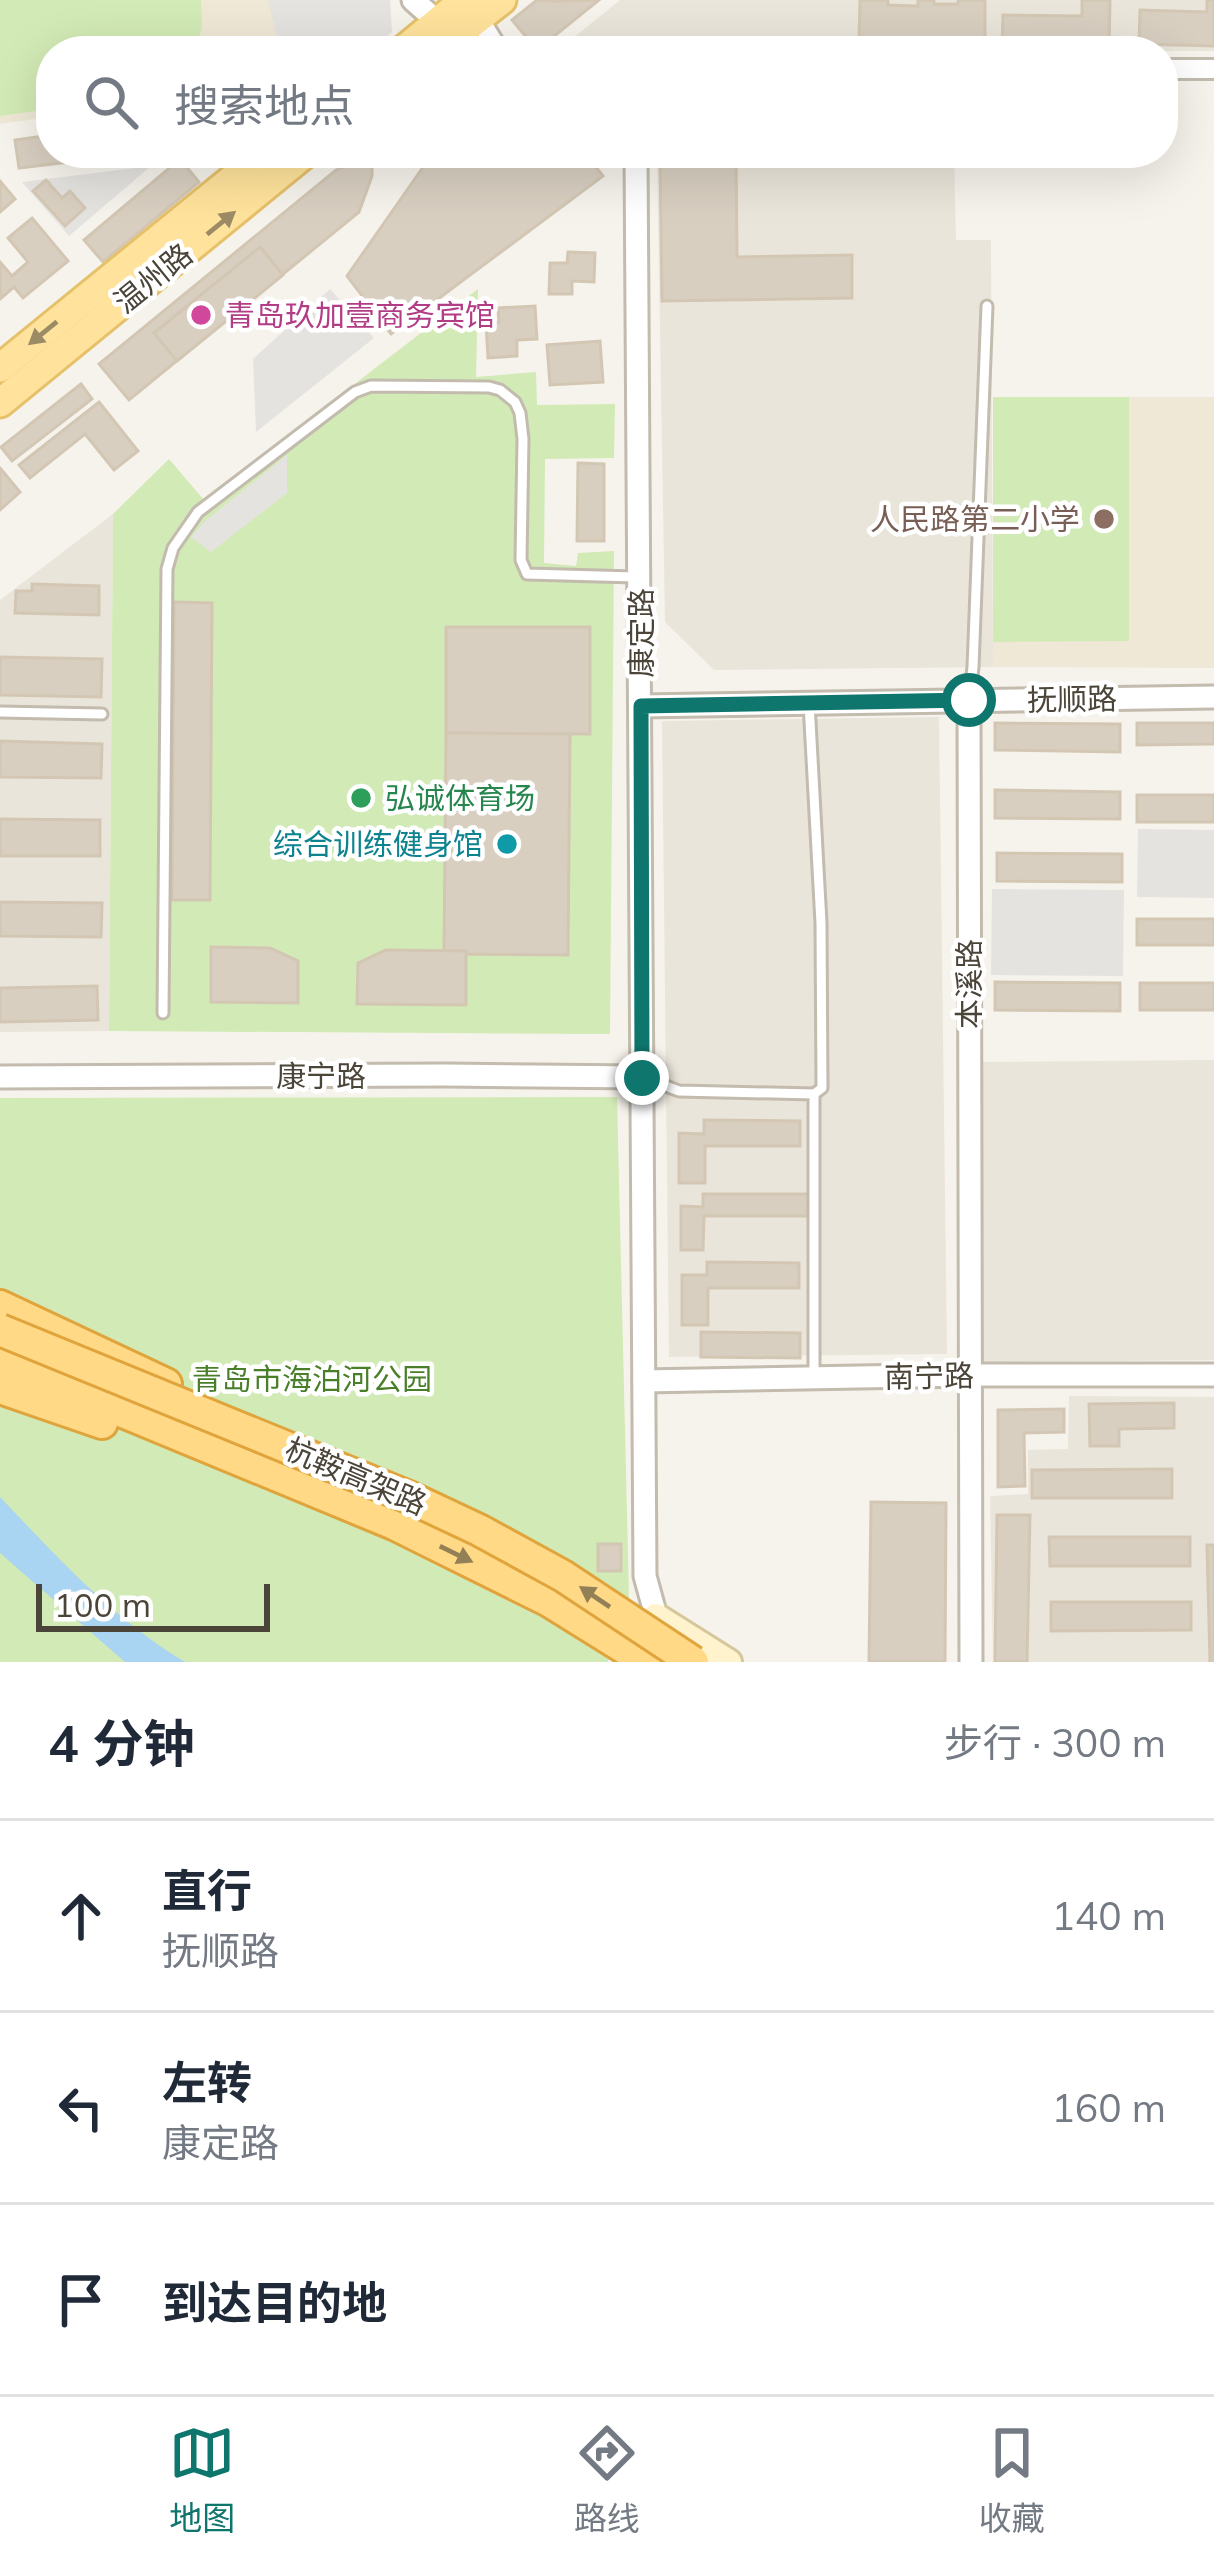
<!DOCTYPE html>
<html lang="zh">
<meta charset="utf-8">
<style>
:root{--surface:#fff;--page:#f2f2f3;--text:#1f2937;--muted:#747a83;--line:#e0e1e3;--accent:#0f766e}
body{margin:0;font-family:Mulish,"Noto Sans SC",sans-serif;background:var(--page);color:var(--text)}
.scale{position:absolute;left:36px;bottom:30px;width:234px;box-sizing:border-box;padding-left:12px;border:6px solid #4b4439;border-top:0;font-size:33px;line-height:42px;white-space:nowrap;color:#4b4439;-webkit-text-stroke:9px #fff;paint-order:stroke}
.stop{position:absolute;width:36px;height:36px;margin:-27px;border:9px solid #0f766e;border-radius:50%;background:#fff}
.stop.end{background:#0f766e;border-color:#fff;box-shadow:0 3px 12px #0008}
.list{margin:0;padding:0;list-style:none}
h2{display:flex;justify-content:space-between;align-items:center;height:156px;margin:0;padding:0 48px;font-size:51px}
h2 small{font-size:39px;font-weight:400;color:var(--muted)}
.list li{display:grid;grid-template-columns:78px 1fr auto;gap:36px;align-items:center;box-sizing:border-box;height:192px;padding:0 48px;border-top:3px solid var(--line)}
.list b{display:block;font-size:45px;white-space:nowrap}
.list p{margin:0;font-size:39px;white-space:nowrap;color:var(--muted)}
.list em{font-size:39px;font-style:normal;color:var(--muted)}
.icon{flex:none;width:66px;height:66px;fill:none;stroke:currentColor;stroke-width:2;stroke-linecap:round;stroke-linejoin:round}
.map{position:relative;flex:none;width:1214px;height:1662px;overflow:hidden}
.search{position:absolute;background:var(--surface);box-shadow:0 12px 48px #0002;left:36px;right:36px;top:36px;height:132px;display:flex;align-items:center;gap:30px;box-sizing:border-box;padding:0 42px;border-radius:48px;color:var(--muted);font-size:45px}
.sheet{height:732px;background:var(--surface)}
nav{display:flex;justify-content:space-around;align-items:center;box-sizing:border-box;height:168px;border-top:3px solid var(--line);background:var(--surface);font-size:33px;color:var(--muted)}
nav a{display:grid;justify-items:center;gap:6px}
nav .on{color:var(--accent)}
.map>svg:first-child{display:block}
.residential{fill:#eae5da}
.education{fill:#efe8d6}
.green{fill:#d2eab5}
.parking{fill:#e5e3e0}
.water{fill:#a9d4f2}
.building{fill:#d8cfc1;stroke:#d3c7b4;stroke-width:3}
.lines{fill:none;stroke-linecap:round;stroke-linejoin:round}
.service-casing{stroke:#c2bbae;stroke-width:15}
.minor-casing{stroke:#c2bbae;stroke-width:24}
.tertiary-casing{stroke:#c2bbae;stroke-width:27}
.secondary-casing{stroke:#d6c79b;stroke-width:30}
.primary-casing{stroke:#e6c16a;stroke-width:33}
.trunk-casing{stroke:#e0a43c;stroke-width:36}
.service{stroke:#fff;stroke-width:9}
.minor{stroke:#fff;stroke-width:18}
.tertiary{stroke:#fff;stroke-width:21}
.secondary{stroke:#fff3cd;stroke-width:24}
.primary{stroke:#ffe39c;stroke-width:27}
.trunk{stroke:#ffd985;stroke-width:30}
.trunk-bridge-casing{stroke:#e0a43c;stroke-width:36;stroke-linecap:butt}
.trunk-bridge{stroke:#ffd985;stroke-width:30}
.oneway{fill:#9c8c66}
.oneway2{fill:#938057}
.route{stroke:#0f766e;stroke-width:15}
.hotel-dot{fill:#d1479c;stroke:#fff;stroke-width:4.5}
.education-dot{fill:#8d6e63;stroke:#fff;stroke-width:4.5}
.leisure-dot{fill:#2e9e5b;stroke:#fff;stroke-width:4.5}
.culture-dot{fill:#0f9aa8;stroke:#fff;stroke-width:4.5}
.labels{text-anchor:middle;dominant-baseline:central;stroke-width:9;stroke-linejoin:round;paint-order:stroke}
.street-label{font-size:30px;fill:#4b4439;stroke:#fff}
.hotel-label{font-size:30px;fill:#b23c85;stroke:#fff;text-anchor:start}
.education-label{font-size:30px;fill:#785e54;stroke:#fff;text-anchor:end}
.leisure-label{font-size:30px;fill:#27864d;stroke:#fff;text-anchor:start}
.culture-label{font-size:30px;fill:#0d838f;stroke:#fff;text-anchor:end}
.park-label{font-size:30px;fill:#4a7f2a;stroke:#fff}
</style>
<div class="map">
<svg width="1214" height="1662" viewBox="0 0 1214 1662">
<rect width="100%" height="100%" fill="#f6f3ec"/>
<!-- residential -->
<g class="residential">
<path d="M 620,0 L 1214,0 L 1214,51 L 557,51 Z"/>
<path d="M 657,153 L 954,153 L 956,240 L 991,240 L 993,667 L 714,670 L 665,622 Z"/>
<path d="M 113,514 L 109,1031 L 0,1032 L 0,600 Z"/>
<path d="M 939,717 L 947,1354 L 669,1357 L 662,721 Z"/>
<path d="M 1214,1060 L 1214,1360 L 979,1362 L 977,1062 Z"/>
<path d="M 1069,1396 L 1214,1397 L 1214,1662 L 993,1662 L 990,1496 L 1028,1494 L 1028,1450 L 1068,1449 Z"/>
</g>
<!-- education -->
<g class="education">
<path d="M 0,0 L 275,0 L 285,51 L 51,51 L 51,117 L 0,124 Z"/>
<path d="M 993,397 L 1214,397 L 1214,668 L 993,667 Z"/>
</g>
<!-- green -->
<g class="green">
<path d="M 0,0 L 201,0 L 202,25 L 197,51 L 51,51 L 51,109 L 0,116 Z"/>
<path d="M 478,289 L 476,377 L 536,372 L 537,405 L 615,404 L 614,458 L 545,459 L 544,563 L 576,566 L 578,553 L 614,551 L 610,1034 L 109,1031 L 113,514 L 169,459 L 204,500 Z"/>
<path d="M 993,397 L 1129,397 L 1129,641 L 993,642 Z"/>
<path d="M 617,1097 L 629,1597 L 608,1662 L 0,1662 L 0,1098 Z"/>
</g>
<!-- parking -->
<g class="parking">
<path d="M 268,0 L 390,0 L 392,32 L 368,51 L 280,51 Z"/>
<path d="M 151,166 L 69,236 L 22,182 Z"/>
<path d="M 330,289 L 374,338 L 256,432 L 253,359 Z"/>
<path d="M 287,455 L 287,493 L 211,552 L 191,537 L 204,522 Z"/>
<path d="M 1138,829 L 1214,830 L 1214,898 L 1137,897 Z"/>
<path d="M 992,889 L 1124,890 L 1123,976 L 991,975 Z"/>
</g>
<!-- water -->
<path class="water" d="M 0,1497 C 57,1557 113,1619 185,1662 L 125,1662 L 0,1553 Z"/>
<!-- building -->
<g class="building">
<path d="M 537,0 L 555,1 L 599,0 L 537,50 L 512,20 Z"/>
<path d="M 860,0 L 888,0 L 888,5 L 918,6 L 918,0 L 934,0 L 934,4 L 958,4 L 958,0 L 985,0 L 985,43 L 859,42 Z"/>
<path d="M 1082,0 L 1110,0 L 1109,50 L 1002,48 L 1003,15 L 1082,16 Z"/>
<path d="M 1207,0 L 1214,0 L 1214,46 L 1139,44 L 1140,10 L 1207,12 Z"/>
<path d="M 51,135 L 51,153 L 145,153 L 19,168 L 15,140 Z"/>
<path d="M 433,153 L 585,153 L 603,176 L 391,334 L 347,276 Z"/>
<path d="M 736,154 L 737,257 L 852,255 L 852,298 L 662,301 L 660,155 Z"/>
<path d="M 180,159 L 199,182 L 103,262 L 84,240 Z"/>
<path d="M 362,160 L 372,169 L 372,176 L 359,212 L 129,400 L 99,364 L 336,170 Z"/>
<path d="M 46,180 L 62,198 L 70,191 L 85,208 L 65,226 L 33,191 Z"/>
<path d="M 0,181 L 15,199 L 0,212 Z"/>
<path d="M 32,218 L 68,261 L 23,298 L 14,287 L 0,299 L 0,262 L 12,276 L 28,262 L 8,238 Z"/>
<path d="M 260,247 L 283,275 L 177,361 L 154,333 Z"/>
<path d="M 568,252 L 595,253 L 594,282 L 572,281 L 572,294 L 549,294 L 550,263 L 567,263 Z"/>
<path d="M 535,306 L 537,339 L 517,340 L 517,356 L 488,358 L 486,323 L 499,322 L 498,308 Z"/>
<path d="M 600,341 L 603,382 L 550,385 L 547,345 Z"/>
<path d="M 81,384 L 92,399 L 12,461 L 1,447 Z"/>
<path d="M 99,402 L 138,451 L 114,470 L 85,434 L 30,478 L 19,465 Z"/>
<path d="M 578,463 L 604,464 L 604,541 L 577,541 Z"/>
<path d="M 0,468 L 20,492 L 0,510 Z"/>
<path d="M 32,584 L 99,586 L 99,615 L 15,613 L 16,591 L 32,591 Z"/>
<path d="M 174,602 L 212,603 L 210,900 L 172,900 Z"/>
<path d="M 446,627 L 590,627 L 590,734 L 446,733 Z"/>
<path d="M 0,657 L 102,659 L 101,697 L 0,695 Z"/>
<path d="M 995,723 L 1120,724 L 1120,752 L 995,750 Z"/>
<path d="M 1137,723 L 1214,723 L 1214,744 L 1137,745 Z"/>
<path d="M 446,733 L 570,734 L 568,955 L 444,954 Z"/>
<path d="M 0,741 L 102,744 L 101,778 L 0,777 Z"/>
<path d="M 995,790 L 1120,792 L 1120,819 L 995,818 Z"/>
<rect x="1137" y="795" width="77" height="27"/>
<path d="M 0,819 L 100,820 L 100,856 L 0,856 Z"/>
<path d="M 997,853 L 1122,854 L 1122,882 L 997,881 Z"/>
<path d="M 0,902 L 102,903 L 101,937 L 0,936 Z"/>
<rect x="1137" y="919" width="77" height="26"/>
<path d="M 211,947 L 270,948 L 298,961 L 298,1003 L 211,1002 Z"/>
<path d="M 386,950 L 466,951 L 466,1005 L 357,1004 L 358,963 Z"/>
<path d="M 995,982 L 1120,983 L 1120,1011 L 995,1010 Z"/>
<rect x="1140" y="983" width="74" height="27"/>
<path d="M 97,986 L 98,1020 L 0,1022 L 0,988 Z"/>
<path d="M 704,1120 L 800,1121 L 800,1146 L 705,1146 L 705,1183 L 679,1183 L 679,1133 L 704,1134 Z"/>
<path d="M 703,1194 L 808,1194 L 808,1216 L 704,1216 L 703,1250 L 681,1250 L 681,1206 L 703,1207 Z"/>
<path d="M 707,1262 L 799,1263 L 799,1288 L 708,1288 L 708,1325 L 682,1325 L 682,1275 L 707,1275 Z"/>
<path d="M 701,1332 L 800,1333 L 800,1358 L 701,1357 Z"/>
<path d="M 1174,1403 L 1174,1428 L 1119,1429 L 1119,1446 L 1090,1446 L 1089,1404 Z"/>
<path d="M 1064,1409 L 1064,1432 L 1024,1433 L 1025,1486 L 998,1487 L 998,1410 Z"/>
<path d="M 1172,1469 L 1172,1498 L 1032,1498 L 1032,1470 Z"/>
<path d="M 871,1502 L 946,1503 L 945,1662 L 869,1662 Z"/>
<path d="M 997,1515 L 1030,1515 L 1027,1662 L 995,1662 Z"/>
<path d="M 1049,1537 L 1190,1537 L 1190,1566 L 1050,1566 Z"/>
<rect x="598" y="1544" width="23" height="27"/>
<path d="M 1207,1545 L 1214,1545 L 1214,1662 L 1210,1662 Z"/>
<path d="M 1051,1602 L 1191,1602 L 1191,1630 L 1051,1631 Z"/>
</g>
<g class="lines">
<!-- service casing -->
<g class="service-casing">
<g id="service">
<path d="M 969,701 L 973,667 L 987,306"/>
<path d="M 809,703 L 821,923 L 822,1088 L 814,1094"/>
<path d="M 0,712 L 102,714"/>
<path d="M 163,1013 L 167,569 L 173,548 L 198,512 L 355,392 L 371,386 L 489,387 L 500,390 L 515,402 L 520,413 L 523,439 L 521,560 L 527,574 L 635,577"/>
<path d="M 642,1077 L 679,1091 L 814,1094 L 814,1377"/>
</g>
</g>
<!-- minor casing -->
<g class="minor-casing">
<g id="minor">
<path d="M 478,17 L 499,51"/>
<path d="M 1163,69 L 1214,69"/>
</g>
</g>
<!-- tertiary casing -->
<g class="tertiary-casing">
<g id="tertiary">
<path d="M 413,0 L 438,22"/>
<path d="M 636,153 L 645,1576 L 656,1616"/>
<path d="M 969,701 L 971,1662"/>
<path d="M 641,706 L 1214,697"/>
<path d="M 0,1077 L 446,1075 L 642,1077"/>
<path d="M 644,1381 L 970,1375 L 1214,1375"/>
</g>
</g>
<!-- secondary casing -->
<g class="secondary-casing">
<path id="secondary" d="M 656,1616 L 729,1662"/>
</g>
<!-- primary casing -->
<g class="primary-casing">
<g id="primary">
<path d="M 402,51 L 459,4 L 471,0"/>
<path d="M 436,51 L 502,0"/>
<path d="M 0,368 L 264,153"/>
<path d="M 0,403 L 306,153"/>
</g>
</g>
<!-- trunk casing -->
<g class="trunk-casing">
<g id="trunk">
<path d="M 0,1306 L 166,1384"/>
<path d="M 0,1361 L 394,1524 L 549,1601 L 647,1662"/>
<path d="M 0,1388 L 102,1423"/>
</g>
</g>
<!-- service -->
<use href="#service" class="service"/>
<!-- minor -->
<use href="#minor" class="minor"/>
<!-- tertiary -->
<use href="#tertiary" class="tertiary"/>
<!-- secondary -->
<use href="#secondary" class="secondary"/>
<!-- primary -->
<use href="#primary" class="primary"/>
<!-- trunk -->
<use href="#trunk" class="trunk"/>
<!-- trunk-bridge casing -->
<g class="trunk-bridge-casing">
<path id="trunk-bridge" d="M 0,1330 L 411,1498 L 479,1530 L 563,1576 L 693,1662"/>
</g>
<!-- trunk-bridge -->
<use href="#trunk-bridge" class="trunk-bridge"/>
</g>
<!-- one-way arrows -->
<defs><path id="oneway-solid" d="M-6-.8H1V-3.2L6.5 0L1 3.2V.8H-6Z" transform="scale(3)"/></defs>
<g class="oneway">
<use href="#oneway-solid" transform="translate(221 223) rotate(-39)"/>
<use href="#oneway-solid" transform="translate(43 333) rotate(141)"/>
</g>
<g class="oneway2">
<use href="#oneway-solid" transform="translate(456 1554) rotate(26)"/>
<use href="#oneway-solid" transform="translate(595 1597) rotate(-146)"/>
</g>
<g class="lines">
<!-- route -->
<path class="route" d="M 642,1078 L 641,706 L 969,700"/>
</g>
<!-- markers -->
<circle class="hotel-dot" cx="201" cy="315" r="12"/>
<circle class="education-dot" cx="1104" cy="519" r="12"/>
<circle class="leisure-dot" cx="361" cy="798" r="12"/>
<circle class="culture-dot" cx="507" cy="844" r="12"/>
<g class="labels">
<!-- street labels -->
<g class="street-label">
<text transform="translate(153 278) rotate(-39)">温州路</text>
<text transform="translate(641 633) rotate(-90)">康定路</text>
<text transform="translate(1072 699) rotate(-1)">抚顺路</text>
<text transform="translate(969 984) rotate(-90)">本溪路</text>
<text x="321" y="1076">康宁路</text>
<text transform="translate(929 1376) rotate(-1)">南宁路</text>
<text transform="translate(356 1476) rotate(23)">杭鞍高架路</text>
</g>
<!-- hotel labels -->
<g class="hotel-label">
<text x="225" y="315">青岛玖加壹商务宾馆</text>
</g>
<!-- education labels -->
<g class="education-label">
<text x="1080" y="519">人民路第二小学</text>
</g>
<!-- leisure labels -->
<g class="leisure-label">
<text x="385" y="798">弘诚体育场</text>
</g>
<!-- culture labels -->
<g class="culture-label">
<text x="483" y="844">综合训练健身馆</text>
</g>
<!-- park labels -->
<g class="park-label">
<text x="312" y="1379">青岛市海泊河公园</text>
</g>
</g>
</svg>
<div class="scale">100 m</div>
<div class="stop" style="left:969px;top:700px"></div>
<div class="stop end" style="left:642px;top:1078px"></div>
<div class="search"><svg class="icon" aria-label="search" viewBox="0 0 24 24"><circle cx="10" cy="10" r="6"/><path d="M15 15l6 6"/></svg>搜索地点</div>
</div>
<section class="sheet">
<h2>4 分钟<small>步行 · 300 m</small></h2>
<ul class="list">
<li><svg class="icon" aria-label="ahead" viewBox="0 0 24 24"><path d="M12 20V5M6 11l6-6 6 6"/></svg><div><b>直行</b><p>抚顺路</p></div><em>140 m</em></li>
<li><svg class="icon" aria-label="left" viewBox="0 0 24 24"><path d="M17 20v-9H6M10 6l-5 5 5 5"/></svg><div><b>左转</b><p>康定路</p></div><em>160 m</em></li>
<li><svg class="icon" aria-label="arrive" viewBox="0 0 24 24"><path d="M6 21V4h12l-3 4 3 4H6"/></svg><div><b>到达目的地</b></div></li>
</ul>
</section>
<nav>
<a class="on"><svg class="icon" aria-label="map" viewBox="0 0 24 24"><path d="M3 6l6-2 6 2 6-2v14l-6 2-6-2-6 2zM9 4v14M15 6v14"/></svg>地图</a>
<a><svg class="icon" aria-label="directions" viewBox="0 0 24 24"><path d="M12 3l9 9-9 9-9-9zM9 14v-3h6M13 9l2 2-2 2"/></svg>路线</a>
<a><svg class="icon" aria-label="saved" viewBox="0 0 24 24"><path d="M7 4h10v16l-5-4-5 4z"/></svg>收藏</a>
</nav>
